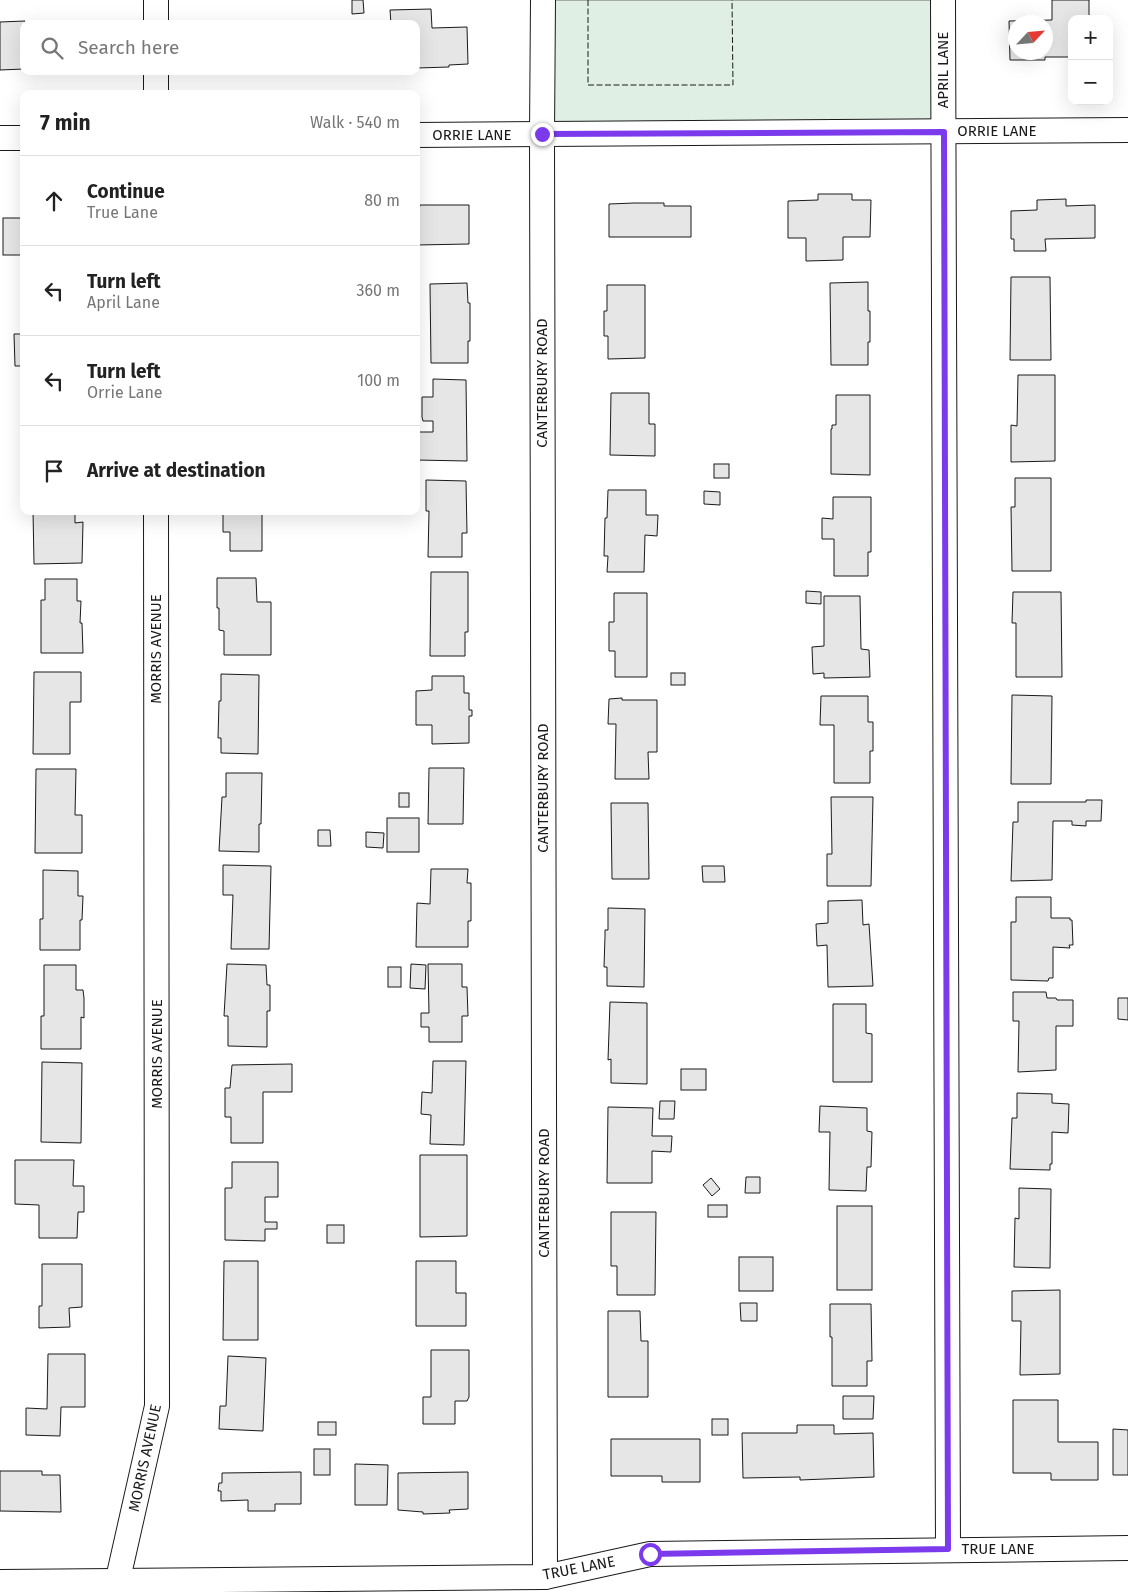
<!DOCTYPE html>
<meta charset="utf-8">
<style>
:root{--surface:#fff;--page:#f2f2f2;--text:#222;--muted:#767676;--line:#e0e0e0}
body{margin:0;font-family:"Fira Sans",sans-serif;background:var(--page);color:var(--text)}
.controls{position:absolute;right:15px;top:15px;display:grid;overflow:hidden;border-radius:10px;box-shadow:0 5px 20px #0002}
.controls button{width:45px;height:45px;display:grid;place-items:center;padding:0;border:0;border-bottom:1px solid var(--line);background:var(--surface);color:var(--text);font:25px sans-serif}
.compass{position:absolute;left:1008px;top:15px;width:45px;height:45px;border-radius:50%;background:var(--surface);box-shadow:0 5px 20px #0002;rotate:64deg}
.stop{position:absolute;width:15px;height:15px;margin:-11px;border:4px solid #7c3aed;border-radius:50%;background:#fff}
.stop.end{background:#7c3aed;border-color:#fff;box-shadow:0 1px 5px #0008}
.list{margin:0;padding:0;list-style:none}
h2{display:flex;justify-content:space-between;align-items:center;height:65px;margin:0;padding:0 20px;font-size:21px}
h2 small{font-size:16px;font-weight:400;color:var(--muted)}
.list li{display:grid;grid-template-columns:32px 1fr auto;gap:15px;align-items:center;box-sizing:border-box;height:90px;padding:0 20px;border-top:1px solid var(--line)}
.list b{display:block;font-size:19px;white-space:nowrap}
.list p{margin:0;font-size:16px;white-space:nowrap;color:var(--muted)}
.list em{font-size:16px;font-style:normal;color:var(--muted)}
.icon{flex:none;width:28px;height:28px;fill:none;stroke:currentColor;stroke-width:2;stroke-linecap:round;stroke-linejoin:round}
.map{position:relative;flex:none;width:1128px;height:1592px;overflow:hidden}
.search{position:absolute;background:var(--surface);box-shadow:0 5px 20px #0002;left:20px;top:20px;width:400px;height:55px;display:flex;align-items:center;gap:12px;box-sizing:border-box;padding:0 18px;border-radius:10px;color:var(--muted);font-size:19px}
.panel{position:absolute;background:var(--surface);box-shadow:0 5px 20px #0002;left:20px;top:90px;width:400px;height:425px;border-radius:10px}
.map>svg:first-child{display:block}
.green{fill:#e0efe3;stroke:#6a6a6a}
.building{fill:#e6e6e6;stroke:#1a1a1a;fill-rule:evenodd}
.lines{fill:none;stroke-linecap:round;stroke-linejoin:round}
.street-casing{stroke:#1a1a1a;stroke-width:26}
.street{stroke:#fff;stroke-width:24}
.fence{stroke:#1a1a1a;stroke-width:1;stroke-dasharray:6 2.5;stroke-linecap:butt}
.route{stroke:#7c3aed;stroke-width:6}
.labels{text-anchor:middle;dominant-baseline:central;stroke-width:4;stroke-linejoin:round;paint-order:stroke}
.street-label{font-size:15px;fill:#1a1a1a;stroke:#fff}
</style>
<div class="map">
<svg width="1128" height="1592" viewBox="0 0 1128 1592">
<rect width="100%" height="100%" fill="#fff"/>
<!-- green -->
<path class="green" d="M 543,0 L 943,0 L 943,132 L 542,134 Z"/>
<!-- building -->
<g class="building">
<path d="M 352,0 L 363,0 L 364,13 L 352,14 Z"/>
<path d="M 1052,0 L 1089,0 L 1089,19 L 1072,19 L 1072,57 L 1045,57 L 1045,60 L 1010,60 L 1009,21 L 1052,20 ZM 1016,22 L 1046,22 L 1046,52 L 1016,52 Z"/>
<path d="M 431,9 L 432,28 L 467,27 L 468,64 L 449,65 L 449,67 L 417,68 L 416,24 L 391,24 L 390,10 Z"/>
<path d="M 25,21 L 24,69 L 0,70 L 0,22 Z"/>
<path d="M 299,22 L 299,24 L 224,24 L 224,23 Z"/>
<path d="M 818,194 L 852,194 L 852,200 L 871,200 L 870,237 L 843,237 L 843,260 L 806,261 L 806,238 L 788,238 L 788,201 L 818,200 Z"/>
<path d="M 1066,199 L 1066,206 L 1095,205 L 1095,238 L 1045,239 L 1046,251 L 1014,251 L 1014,239 L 1011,239 L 1011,211 L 1037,210 L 1037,200 Z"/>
<path d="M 634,203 L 664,203 L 664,206 L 691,206 L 691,237 L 609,237 L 609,204 Z"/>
<path d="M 420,205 L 469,205 L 469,244 L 416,245 L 416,210 L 419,210 Z"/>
<rect x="3" y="218" width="21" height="37"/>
<path d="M 1011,277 L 1050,277 L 1051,360 L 1010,360 Z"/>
<path d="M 868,282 L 868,311 L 870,311 L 870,342 L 868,342 L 868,365 L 831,365 L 830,283 Z"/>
<path d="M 467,283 L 468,303 L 470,303 L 470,341 L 468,341 L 468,363 L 431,363 L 430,284 Z"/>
<path d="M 607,285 L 645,285 L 645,358 L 608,359 L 608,336 L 604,336 L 604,311 L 607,311 Z"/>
<path d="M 14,334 L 24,334 L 24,366 L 15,366 Z"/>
<path d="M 1018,375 L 1055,375 L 1055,461 L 1011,462 L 1011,425 L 1017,426 Z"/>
<path d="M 433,379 L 466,380 L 467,461 L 416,460 L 416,432 L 433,432 L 433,421 L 423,421 L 422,417 L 422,397 L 433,397 Z"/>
<path d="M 611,393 L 649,393 L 649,424 L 655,424 L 655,456 L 610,455 Z"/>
<path d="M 836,395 L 870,395 L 870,475 L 831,474 L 831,429 L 832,429 L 832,425 L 836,425 Z"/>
<rect x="714" y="464" width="15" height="14"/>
<path d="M 1015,478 L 1051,478 L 1051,571 L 1012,571 L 1011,507 L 1015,507 Z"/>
<path d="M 426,480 L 466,481 L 467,533 L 462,533 L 462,557 L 428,557 L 429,511 L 426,511 Z"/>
<path d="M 608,490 L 646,490 L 646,515 L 658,515 L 657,536 L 645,535 L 644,572 L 607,572 L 608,556 L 604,556 L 605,518 L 607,518 Z"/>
<path d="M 704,491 L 720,492 L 720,505 L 704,504 Z"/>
<path d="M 833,497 L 871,497 L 871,552 L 868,552 L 868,576 L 834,576 L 834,539 L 822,539 L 822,518 L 833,519 Z"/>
<path d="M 33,511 L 75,511 L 75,523 L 83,522 L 82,563 L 34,564 Z"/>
<path d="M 223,511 L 262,511 L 262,551 L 230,551 L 230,532 L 223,532 Z"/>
<path d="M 431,572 L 468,572 L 468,632 L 465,632 L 465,656 L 430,656 Z"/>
<path d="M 217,578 L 256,578 L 257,602 L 271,602 L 271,655 L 224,655 L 224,631 L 219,630 L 219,608 L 217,608 Z"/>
<path d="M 45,579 L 77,579 L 77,601 L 81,601 L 80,623 L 82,623 L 83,653 L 41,653 L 41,600 L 45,600 Z"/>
<path d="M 806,591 L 821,592 L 821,604 L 806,603 Z"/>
<path d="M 1013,592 L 1061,592 L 1062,677 L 1016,677 L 1016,623 L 1012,623 Z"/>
<path d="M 614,593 L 647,593 L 647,677 L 615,677 L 615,651 L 609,651 L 609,622 L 614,622 Z"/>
<path d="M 824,596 L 860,596 L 861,649 L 869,650 L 870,677 L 824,678 L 824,673 L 813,674 L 812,647 L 824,646 Z"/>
<path d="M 34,672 L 81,672 L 81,702 L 70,702 L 70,754 L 33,754 Z"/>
<rect x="671" y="673" width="14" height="12"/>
<path d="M 221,674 L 259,675 L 258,754 L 221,753 L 221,738 L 218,738 L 219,701 L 221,701 Z"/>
<path d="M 432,676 L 464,676 L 464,693 L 469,693 L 469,710 L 472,710 L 472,716 L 469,716 L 469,743 L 432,744 L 432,725 L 416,725 L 416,691 L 432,690 Z"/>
<path d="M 1012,695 L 1052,696 L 1051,784 L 1011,784 Z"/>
<path d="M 821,696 L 868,696 L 868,722 L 873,722 L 873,751 L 870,751 L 870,783 L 834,783 L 834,725 L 820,725 Z"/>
<path d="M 622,698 L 622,700 L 657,700 L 657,752 L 648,752 L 649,779 L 615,779 L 616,724 L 608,724 L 609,699 Z"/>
<path d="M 429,768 L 464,768 L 463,824 L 428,824 Z"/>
<path d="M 36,769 L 76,769 L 75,815 L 82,815 L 82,853 L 35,853 Z"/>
<path d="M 226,773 L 262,773 L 261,824 L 259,824 L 259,852 L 219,851 L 222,797 L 226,797 Z"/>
<rect x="399" y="793" width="10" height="14"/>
<path d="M 831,797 L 873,797 L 871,886 L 827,886 L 827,854 L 832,854 Z"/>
<path d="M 1086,800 L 1102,800 L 1101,821 L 1086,821 L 1086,826 L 1072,825 L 1072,821 L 1053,821 L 1052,880 L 1011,881 L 1013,822 L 1018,822 L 1018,802 L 1086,802 Z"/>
<path d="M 611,803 L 648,803 L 649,879 L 612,879 Z"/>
<rect x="387" y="818" width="32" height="34"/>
<path d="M 318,830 L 330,830 L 331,846 L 318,846 Z"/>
<path d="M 366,832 L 384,833 L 383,848 L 366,847 Z"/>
<path d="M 223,865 L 271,866 L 269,949 L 231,949 L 233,895 L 223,895 Z"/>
<path d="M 702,866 L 724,866 L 725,882 L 703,882 Z"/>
<path d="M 431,869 L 468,869 L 467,883 L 471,883 L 471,921 L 468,921 L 468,947 L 416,947 L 417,903 L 430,904 Z"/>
<path d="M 43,870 L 78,871 L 78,896 L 83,896 L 82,920 L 80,920 L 80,950 L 40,950 L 40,919 L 43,919 Z"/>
<path d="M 1016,897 L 1051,897 L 1051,918 L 1070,918 L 1070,920 L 1072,920 L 1073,945 L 1069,945 L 1070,948 L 1053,947 L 1053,978 L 1049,978 L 1048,981 L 1011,980 L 1011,922 L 1016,922 Z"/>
<path d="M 862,900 L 863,925 L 869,924 L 873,986 L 828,987 L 827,945 L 817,946 L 816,924 L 828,923 L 828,901 Z"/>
<path d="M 608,908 L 645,909 L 644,987 L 607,986 L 607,967 L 604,967 L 605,936 L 605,930 L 608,930 Z"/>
<path d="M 227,964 L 266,965 L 267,985 L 270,985 L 270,1011 L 267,1011 L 267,1047 L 228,1046 L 228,1016 L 224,1016 Z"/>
<path d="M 411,964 L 426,965 L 425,989 L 410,988 Z"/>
<path d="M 428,964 L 462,964 L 462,987 L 467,987 L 468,1016 L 462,1016 L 462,1042 L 429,1042 L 429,1027 L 421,1027 L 421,1013 L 429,1013 Z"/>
<path d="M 44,965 L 76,965 L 76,990 L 83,990 L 84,998 L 84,1018 L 81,1017 L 81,1049 L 41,1049 L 41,1016 L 44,1016 Z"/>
<rect x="388" y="967" width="13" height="20"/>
<path d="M 1013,992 L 1046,992 L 1047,998 L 1056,998 L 1057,1000 L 1073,1000 L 1073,1026 L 1056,1026 L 1056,1070 L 1018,1072 L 1019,1021 L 1013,1021 Z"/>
<path d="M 1118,998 L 1128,998 L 1128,1020 L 1118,1019 Z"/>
<path d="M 610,1002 L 647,1003 L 647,1084 L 611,1083 L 611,1059 L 608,1060 Z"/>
<path d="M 833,1004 L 866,1004 L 866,1033 L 872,1034 L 872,1082 L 833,1082 Z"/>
<path d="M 433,1061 L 466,1061 L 464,1145 L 430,1144 L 431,1115 L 421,1114 L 422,1092 L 432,1093 Z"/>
<path d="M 42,1062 L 82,1063 L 81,1143 L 41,1142 Z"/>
<path d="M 292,1064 L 292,1092 L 263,1092 L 263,1143 L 231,1143 L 231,1117 L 225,1117 L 225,1088 L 230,1088 L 232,1065 Z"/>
<rect x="681" y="1069" width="25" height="21"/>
<path d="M 1017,1093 L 1052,1094 L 1052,1103 L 1069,1104 L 1068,1133 L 1052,1132 L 1052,1164 L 1050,1164 L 1050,1170 L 1010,1169 L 1012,1118 L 1017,1118 Z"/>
<path d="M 660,1101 L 675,1101 L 674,1119 L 659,1119 Z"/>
<path d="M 820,1106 L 867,1108 L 867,1131 L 872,1132 L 871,1167 L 867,1167 L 866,1191 L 829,1190 L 830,1132 L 819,1132 Z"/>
<path d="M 608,1107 L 653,1108 L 652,1136 L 672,1136 L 671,1152 L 652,1151 L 652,1183 L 607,1183 Z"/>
<path d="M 420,1155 L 467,1155 L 467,1236 L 420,1237 Z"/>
<path d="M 15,1160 L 74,1160 L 73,1186 L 84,1186 L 84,1212 L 78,1212 L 77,1238 L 39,1238 L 39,1205 L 15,1204 Z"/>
<path d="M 232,1162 L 278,1162 L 278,1197 L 265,1197 L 265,1222 L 277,1222 L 277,1229 L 265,1229 L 265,1241 L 225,1240 L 225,1188 L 232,1188 Z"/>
<path d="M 746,1177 L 760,1177 L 760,1193 L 745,1193 Z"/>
<path d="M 711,1178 L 720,1189 L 712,1196 L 703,1185 Z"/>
<path d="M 1019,1188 L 1051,1189 L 1050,1268 L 1014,1267 L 1015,1218 L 1019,1219 Z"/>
<rect x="708" y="1205" width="19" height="12"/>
<rect x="837" y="1206" width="35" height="84"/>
<path d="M 611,1212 L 656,1212 L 655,1295 L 617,1295 L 617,1266 L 611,1266 Z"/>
<rect x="327" y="1225" width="17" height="18"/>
<rect x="739" y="1257" width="34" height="34"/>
<path d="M 224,1261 L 258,1261 L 258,1340 L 223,1340 Z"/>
<path d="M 416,1261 L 456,1261 L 456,1293 L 466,1293 L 466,1326 L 416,1326 Z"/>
<path d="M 42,1264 L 82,1264 L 82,1307 L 69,1308 L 70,1327 L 39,1328 L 39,1306 L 42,1306 Z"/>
<path d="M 1060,1290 L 1060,1374 L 1020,1375 L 1021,1321 L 1012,1321 L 1012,1291 Z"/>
<path d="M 740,1303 L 757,1303 L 757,1321 L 741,1321 Z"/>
<path d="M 830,1304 L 871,1304 L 872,1361 L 867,1361 L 867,1386 L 832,1386 L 832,1337 L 830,1337 Z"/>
<path d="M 608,1311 L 640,1311 L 641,1341 L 648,1341 L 648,1397 L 608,1397 Z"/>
<path d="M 431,1350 L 469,1350 L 469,1397 L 467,1401 L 455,1401 L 455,1424 L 423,1424 L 423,1397 L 431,1397 Z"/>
<path d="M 48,1354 L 85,1354 L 85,1407 L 61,1407 L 60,1436 L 26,1435 L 26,1408 L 47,1409 Z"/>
<path d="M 228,1356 L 266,1358 L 263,1431 L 219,1429 L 220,1406 L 226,1406 Z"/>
<path d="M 843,1396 L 874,1396 L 873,1419 L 843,1419 Z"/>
<path d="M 1013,1400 L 1058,1400 L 1058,1442 L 1098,1442 L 1098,1480 L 1051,1480 L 1051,1473 L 1013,1473 Z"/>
<rect x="712" y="1419" width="16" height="16"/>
<rect x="318" y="1422" width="18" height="13"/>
<path d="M 797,1425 L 834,1425 L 834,1434 L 873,1433 L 874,1477 L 800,1480 L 800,1477 L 743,1478 L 742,1433 L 797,1433 Z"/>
<path d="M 1113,1429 L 1128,1430 L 1128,1475 L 1113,1475 Z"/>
<path d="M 611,1439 L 700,1439 L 700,1482 L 662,1482 L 662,1476 L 611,1476 Z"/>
<rect x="314" y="1449" width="16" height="26"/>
<path d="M 355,1464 L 388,1465 L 387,1505 L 355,1505 Z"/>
<path d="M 0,1471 L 42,1471 L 42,1475 L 60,1475 L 61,1512 L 0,1511 Z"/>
<path d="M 301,1472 L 301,1504 L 275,1504 L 275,1511 L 248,1511 L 248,1500 L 221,1501 L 221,1491 L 218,1491 L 219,1483 L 222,1483 L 222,1473 Z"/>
<path d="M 468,1472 L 468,1509 L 449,1510 L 450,1513 L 423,1514 L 423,1512 L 398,1510 L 398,1473 Z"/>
</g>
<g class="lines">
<!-- street casing -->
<g class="street-casing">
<g id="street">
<path d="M 156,0 L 156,24"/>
<path d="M 543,0 L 542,134 L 545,1577"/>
<path d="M 943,0 L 948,1549"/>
<path d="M 156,71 L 156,94"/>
<path d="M 416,135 L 1128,130"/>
<path d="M 0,138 L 24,138"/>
<path d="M 0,1582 L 545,1577 L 650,1554 L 1128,1548"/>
<path d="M 115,1592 L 157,1406 L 156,511"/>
</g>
</g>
<!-- street -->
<use href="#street" class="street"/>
<!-- fence -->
<path class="fence" d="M 588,0 L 588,85 L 733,85 L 732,0"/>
</g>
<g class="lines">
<!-- route -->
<path class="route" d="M 542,134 L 944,132 L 948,1549 L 650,1554"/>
</g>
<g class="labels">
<!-- street labels -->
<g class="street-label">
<text transform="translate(943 70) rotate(-90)">APRIL LANE</text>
<text x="997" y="131">ORRIE LANE</text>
<text x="472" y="135">ORRIE LANE</text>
<text transform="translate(542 383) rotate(-90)">CANTERBURY ROAD</text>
<text transform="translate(156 649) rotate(-90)">MORRIS AVENUE</text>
<text transform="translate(543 788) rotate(-90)">CANTERBURY ROAD</text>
<text transform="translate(157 1054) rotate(-90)">MORRIS AVENUE</text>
<text transform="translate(544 1193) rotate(-90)">CANTERBURY ROAD</text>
<text transform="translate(145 1458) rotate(-78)">MORRIS AVENUE</text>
<text x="998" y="1549">TRUE LANE</text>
<text transform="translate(579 1568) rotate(-11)">TRUE LANE</text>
</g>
</g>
</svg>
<div class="controls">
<button>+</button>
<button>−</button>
</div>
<svg class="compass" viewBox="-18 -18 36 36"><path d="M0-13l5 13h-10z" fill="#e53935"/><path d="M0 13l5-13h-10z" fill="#767676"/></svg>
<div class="stop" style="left:650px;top:1554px"></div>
<div class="stop end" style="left:542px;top:134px"></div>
<div class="search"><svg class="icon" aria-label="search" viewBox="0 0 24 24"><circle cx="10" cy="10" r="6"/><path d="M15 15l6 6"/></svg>Search here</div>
<section class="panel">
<h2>7 min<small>Walk · 540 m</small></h2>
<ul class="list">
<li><svg class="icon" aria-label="ahead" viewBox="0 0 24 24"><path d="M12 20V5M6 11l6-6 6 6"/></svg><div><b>Continue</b><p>True Lane</p></div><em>80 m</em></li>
<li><svg class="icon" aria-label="left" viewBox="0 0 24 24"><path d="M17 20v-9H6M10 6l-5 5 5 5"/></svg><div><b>Turn left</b><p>April Lane</p></div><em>360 m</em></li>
<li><svg class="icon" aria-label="left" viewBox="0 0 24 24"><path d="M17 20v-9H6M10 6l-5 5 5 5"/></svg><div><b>Turn left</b><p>Orrie Lane</p></div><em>100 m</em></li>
<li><svg class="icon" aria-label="arrive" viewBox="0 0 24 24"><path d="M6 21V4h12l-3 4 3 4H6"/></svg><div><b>Arrive at destination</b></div></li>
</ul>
</section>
</div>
